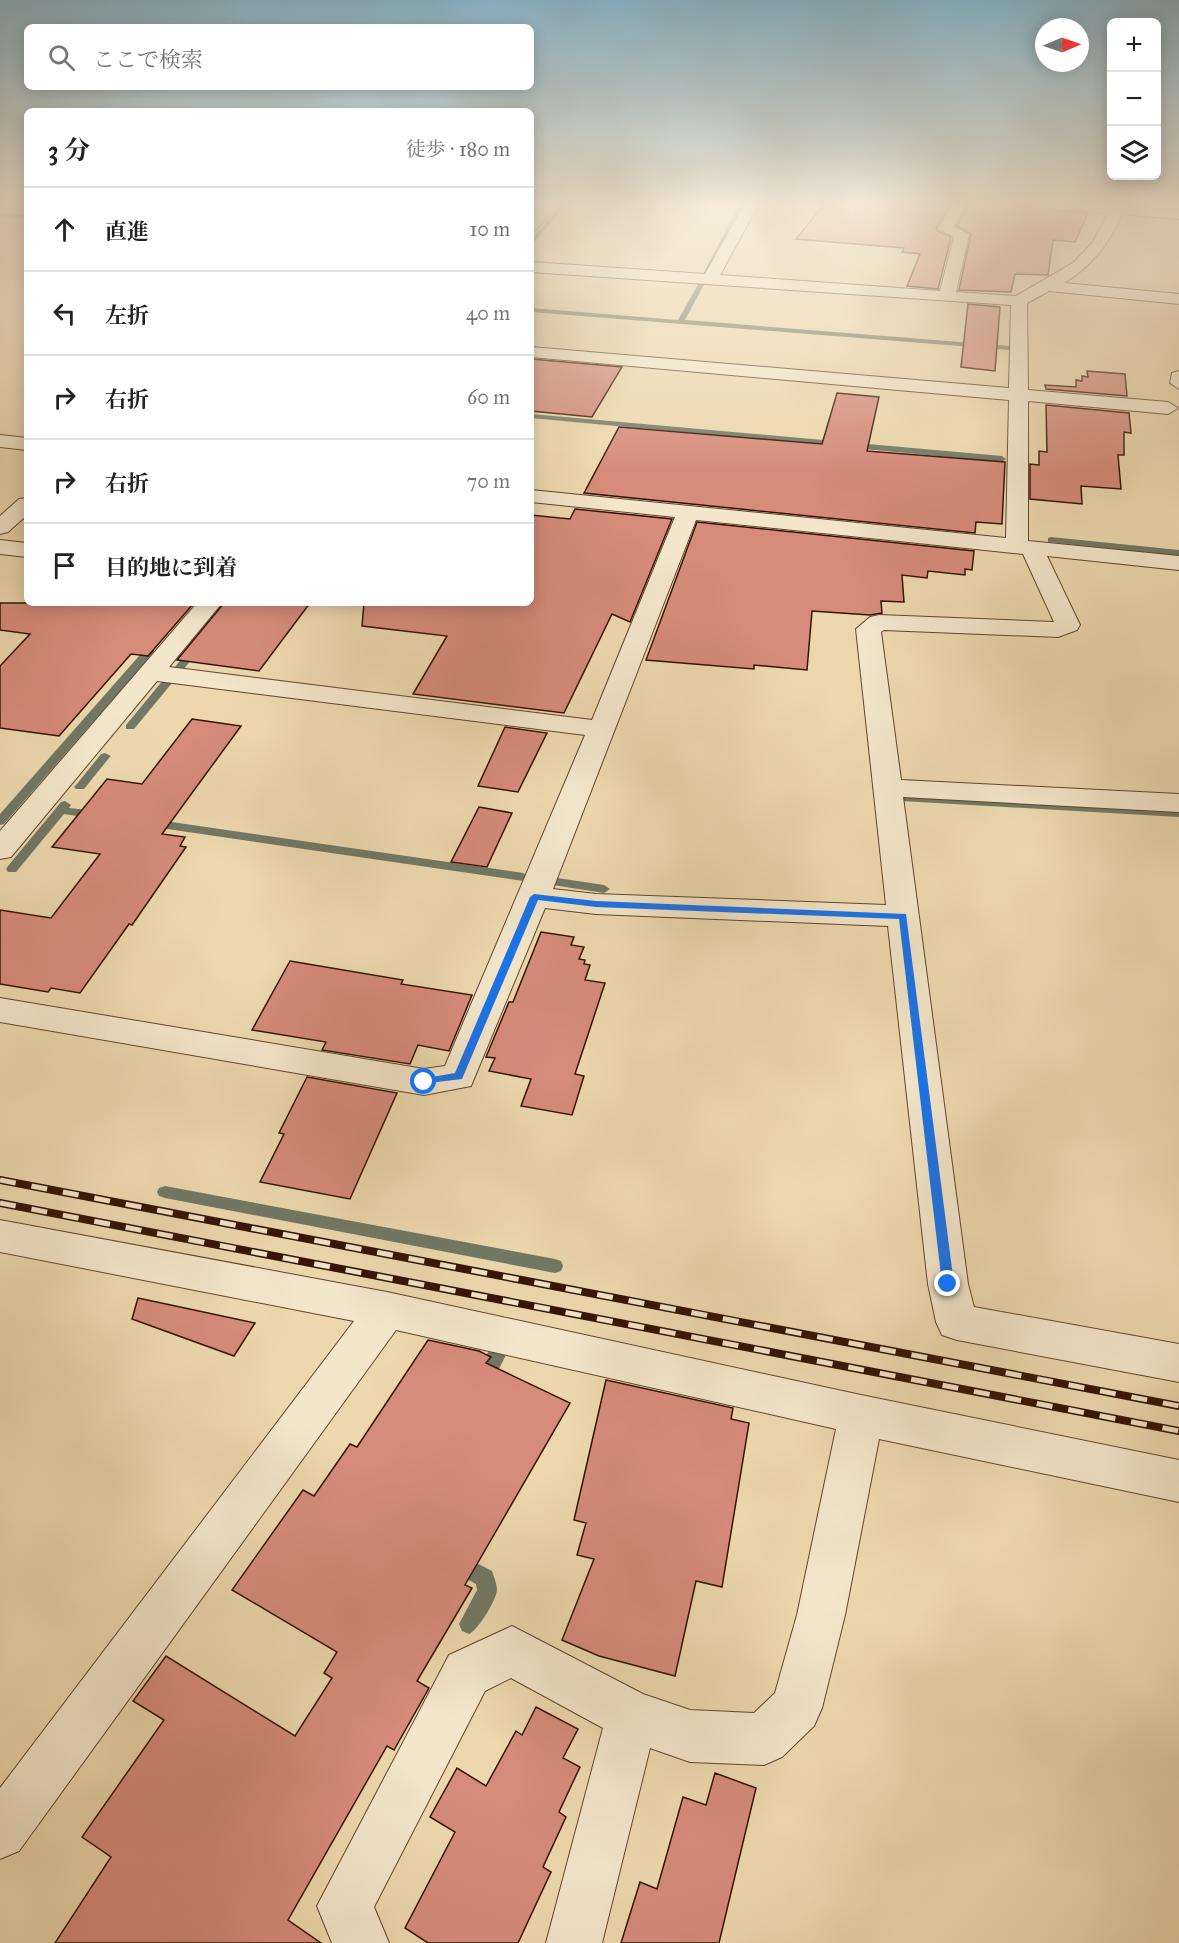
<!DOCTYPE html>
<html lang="ja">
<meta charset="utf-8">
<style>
:root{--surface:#fff;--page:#f6f6f6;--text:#222;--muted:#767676;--line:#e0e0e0}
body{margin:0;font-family:"IM FELL Great Primer","Noto Serif JP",serif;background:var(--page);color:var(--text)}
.controls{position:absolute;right:18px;top:18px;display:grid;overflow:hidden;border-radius:9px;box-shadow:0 3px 15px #0003}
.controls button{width:54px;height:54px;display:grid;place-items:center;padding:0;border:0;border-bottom:2px solid var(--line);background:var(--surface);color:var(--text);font:30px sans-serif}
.compass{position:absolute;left:1035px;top:18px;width:54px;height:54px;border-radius:50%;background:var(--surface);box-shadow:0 3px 15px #0003;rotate:88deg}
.stop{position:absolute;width:18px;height:18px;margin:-14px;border:4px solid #1a73e8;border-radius:50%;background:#fff}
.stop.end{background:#1a73e8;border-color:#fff;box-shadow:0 2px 6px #0008}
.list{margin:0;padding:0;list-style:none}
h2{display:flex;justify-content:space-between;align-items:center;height:78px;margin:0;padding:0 24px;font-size:26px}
h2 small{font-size:20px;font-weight:400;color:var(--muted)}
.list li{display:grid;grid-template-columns:39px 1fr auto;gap:18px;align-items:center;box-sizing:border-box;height:84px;padding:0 24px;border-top:2px solid var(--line)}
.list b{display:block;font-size:22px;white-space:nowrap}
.list em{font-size:20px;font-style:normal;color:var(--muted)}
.icon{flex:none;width:33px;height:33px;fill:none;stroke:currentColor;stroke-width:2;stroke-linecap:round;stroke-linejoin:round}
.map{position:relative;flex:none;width:1179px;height:1943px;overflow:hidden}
.search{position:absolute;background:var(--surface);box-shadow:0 3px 15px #0003;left:24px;top:24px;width:510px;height:66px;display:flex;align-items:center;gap:15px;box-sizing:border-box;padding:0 21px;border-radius:9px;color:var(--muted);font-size:22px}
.panel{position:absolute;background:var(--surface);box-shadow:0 3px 15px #0003;left:24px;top:108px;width:510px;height:498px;border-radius:9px}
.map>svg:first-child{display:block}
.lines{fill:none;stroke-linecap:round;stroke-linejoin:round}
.stream{fill:#717865;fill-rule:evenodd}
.building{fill:#d68b7b;stroke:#341304;stroke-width:1.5}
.minor-casing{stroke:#62442e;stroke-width:2}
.minor{fill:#f3e6ca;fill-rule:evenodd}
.rail-casing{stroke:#341304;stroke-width:8}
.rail{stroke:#f3e6ca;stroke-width:5;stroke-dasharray:16;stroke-linecap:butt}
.route{fill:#1a73e8}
</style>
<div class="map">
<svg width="1179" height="1943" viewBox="0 0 1179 1943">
<rect width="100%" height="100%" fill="#edd8ae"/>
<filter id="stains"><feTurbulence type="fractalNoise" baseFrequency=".00333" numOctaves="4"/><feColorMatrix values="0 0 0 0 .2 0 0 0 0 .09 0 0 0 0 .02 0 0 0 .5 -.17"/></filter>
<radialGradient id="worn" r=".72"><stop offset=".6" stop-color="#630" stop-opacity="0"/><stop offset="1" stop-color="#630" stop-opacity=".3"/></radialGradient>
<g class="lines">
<!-- stream -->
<g class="stream">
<path d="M 563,202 L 569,202 L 531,246 L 531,240 Z"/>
<path d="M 740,202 L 746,202 L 707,275 L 702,276 Z"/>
<path d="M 0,213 L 27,215 L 27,219 L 0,217 Z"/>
<path d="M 703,279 L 706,281 L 685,320 L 1010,346 L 1014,348 L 1010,350 L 531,312 L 531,308 L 678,320 L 700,281 Z"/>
<path d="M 531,414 L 1002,456 L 1006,459 L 1002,462 L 531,418 Z"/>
<path d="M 1051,537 L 1179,550 L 1179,556 L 1048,542 L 1048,538 Z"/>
<path d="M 196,644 L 200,645 L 201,647 L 184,669 L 176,669 L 175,667 L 192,645 Z"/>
<path d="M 150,647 L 154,648 L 154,652 L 4,824 L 0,825 L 0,814 L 146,648 Z"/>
<path d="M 168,678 L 172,679 L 172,683 L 134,729 L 126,729 L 126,725 L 164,679 Z"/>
<path d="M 105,753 L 111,756 L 109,758 L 84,789 L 76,789 L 74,787 L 76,785 L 101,754 Z"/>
<path d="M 906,795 L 1179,809 L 1179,817 L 902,801 L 900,799 L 902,797 Z"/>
<path d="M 65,801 L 71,805 L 69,808 L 97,811 L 103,815 L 97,819 L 64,814 L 16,872 L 8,872 L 6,869 L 8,866 L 61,802 Z"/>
<path d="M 151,819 L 523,873 L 529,877 L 523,881 L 147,826 L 145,823 L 147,820 Z"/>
<path d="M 557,878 L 604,885 L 610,889 L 604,893 L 553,885 L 551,882 Z"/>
<path d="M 165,1186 L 555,1259 L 561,1261 L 563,1266 L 561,1271 L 555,1273 L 165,1198 L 159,1196 L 157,1192 L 159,1188 Z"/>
<path d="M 499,1343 L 505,1346 L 508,1351 C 502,1362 494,1383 482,1388 L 476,1386 L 473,1380 C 479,1369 487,1348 499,1343 Z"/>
<path d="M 457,1553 L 492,1571 C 494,1577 497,1584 497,1590 C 496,1601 478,1630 469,1634 L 462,1631 L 459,1624 L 477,1590 L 476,1584 L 450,1570 L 447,1563 L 450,1556 Z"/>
</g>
</g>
<!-- building -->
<g class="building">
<path d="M 853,202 L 950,205 L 936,228 L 937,231 L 951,237 L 938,289 L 907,286 L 920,254 L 902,252 L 904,248 L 796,239 L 822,207 L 848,210 Z"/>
<path d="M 970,202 L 1021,203 L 1030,208 L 1088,213 L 1075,242 L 1053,240 L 1048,275 L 1015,274 L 1011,292 L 959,290 L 971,234 L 957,226 Z"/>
<path d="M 968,304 L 1000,307 L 995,371 L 961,367 Z"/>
<path d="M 531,359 L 622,367 L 592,417 L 531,411 Z"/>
<path d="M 1087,371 L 1125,374 L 1127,396 L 1046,389 L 1045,385 L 1076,387 L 1076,380 L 1082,381 L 1082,376 L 1088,377 Z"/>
<path d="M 837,393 L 879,397 L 867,451 L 1005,462 L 1002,524 L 976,522 L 975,533 L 584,493 L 619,427 L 822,444 Z"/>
<path d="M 1046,405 L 1129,413 L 1131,433 L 1124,432 L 1124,455 L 1118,455 L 1121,489 L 1081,486 L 1082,504 L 1030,499 L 1030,464 L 1039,465 L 1039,451 L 1047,452 Z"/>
<path d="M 575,509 L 672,519 L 630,622 L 612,614 L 564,713 L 413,694 L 447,636 L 362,626 L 364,603 L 531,603 L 531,515 L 570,519 Z"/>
<path d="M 697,522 L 974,551 L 972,570 L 965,569 L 965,575 L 928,571 L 927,578 L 902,575 L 904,602 L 881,601 L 882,613 L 870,615 L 812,611 L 807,670 L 754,665 L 754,669 L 646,660 Z"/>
<path d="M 0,603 L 194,603 L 148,656 L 131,654 L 59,736 L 0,728 L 0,666 L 30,634 L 0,630 Z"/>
<path d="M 224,603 L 310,603 L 259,671 L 177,660 Z"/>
<path d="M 192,719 L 241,726 L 162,834 L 185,837 L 180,846 L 186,847 L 132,925 L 129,924 L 80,993 L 51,988 L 48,992 L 0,984 L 0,910 L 51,918 L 100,854 L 52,847 L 107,779 L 142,784 Z"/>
<path d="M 505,727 L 547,733 L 518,792 L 478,786 Z"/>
<path d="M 479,807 L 512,813 L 487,867 L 451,862 Z"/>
<path d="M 541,932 L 574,937 L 571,945 L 584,947 L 579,959 L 585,960 L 584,964 L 590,965 L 585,980 L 605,983 L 575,1074 L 584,1076 L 572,1115 L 521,1106 L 531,1079 L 489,1071 L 495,1058 L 486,1057 L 509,1002 L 513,1002 Z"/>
<path d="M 290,961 L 403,980 L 401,984 L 472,995 L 449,1051 L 418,1045 L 410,1064 L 322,1050 L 326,1042 L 252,1030 Z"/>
<path d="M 307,1077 L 397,1093 L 350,1199 L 260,1182 L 284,1134 L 279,1133 Z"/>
<path d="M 138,1298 L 255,1323 L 234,1356 L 132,1319 Z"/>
<path d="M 428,1340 L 479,1351 L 491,1357 L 486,1363 L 570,1403 L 465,1585 L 472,1588 L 417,1681 L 429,1688 L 394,1750 L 387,1746 L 288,1920 L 321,1943 L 55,1943 L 111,1857 L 82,1837 L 164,1720 L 133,1701 L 166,1656 L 295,1736 L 332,1678 L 324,1673 L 337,1652 L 232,1590 L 303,1490 L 314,1496 L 350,1444 L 357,1447 Z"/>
<path d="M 606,1380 L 733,1408 L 731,1419 L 749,1423 L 722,1587 L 696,1581 L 675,1676 L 599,1656 L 562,1640 L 594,1559 L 577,1555 L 586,1523 L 574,1520 Z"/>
<path d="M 536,1707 L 578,1729 L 563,1758 L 580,1767 L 559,1812 L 566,1817 L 543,1867 L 551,1872 L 518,1943 L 428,1943 L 405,1928 L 455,1832 L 430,1817 L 457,1768 L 486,1786 L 516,1731 L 522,1735 Z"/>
<path d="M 715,1773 L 756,1788 L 719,1943 L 621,1943 L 640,1882 L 657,1889 L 683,1797 L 706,1805 Z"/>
</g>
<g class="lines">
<!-- minor casing -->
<g class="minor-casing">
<g id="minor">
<path d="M 545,202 L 560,202 L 536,230 L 531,231 L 531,218 Z"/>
<path d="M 746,202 L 760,202 L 720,275 L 940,291 L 954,236 L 938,229 L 954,202 L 968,202 L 954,227 L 969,234 L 956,292 L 1016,296 L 1073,263 L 1093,242 L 1108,213 L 1030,206 L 1023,202 L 1080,202 L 1179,211 L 1179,219 L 1122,214 C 1109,244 1092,266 1064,283 L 1179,294 L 1179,304 L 1049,291 L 1027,303 L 1028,390 L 1168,402 L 1178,408 L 1168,414 L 1028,401 L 1028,541 L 1179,556 L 1179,570 L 1047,556 L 1080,625 L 1077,630 L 1058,637 L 884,630 L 881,632 L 901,780 L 1179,794 L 1179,812 L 903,797 L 968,1284 L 974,1307 L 1179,1344 L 1179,1382 L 957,1340 L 942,1335 L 936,1322 L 928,1284 L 888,926 L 596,914 L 545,908 L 471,1086 L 424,1095 L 0,1022 L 0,998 L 424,1069 L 445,1066 L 585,735 L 157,681 L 11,857 L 0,859 L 0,831 L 197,603 L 222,603 L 169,667 L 592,720 L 675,517 L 531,502 L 531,490 L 1006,538 L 1009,400 L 531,357 L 531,347 L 1009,388 L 1011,305 L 531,272 L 531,262 L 705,274 ZM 696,520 L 1023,554 L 1054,622 L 879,615 L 870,617 L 856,629 L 886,905 L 596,894 L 553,889 Z"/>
<path d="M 1179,371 L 1179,389 L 1170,383 L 1172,373 Z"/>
<path d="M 0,435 L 27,438 L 27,450 L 0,447 Z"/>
<path d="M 27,498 L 27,515 L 8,532 L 0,534 L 0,516 L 19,499 Z"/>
<path d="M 0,540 L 27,543 L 27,557 L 0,554 Z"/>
<path d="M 0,1220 L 387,1292 L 861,1395 L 1179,1460 L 1179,1502 L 879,1439 L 845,1615 L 822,1708 L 814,1726 L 782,1757 L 764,1765 L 690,1762 L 650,1748 L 602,1943 L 546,1943 L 603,1728 L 511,1678 L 485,1691 L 374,1907 L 389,1943 L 332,1943 L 317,1906 L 449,1655 L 512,1626 L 643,1694 L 690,1710 L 754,1713 L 775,1693 L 797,1615 L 836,1429 L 396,1330 L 19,1851 L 0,1859 L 0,1788 L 354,1321 L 0,1252 Z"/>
</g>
</g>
<!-- minor -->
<use href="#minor" class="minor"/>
<!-- rail casing -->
<g class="rail-casing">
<g id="rail">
<path d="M 0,1180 L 1179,1406"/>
<path d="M 0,1203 L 1179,1431"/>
</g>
</g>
<!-- rail -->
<use href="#rail" class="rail"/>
</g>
<!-- sky -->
<linearGradient id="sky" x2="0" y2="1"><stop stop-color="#89b7ce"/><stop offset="0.43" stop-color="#f7eddb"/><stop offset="1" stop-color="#f7eddb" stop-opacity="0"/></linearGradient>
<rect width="1179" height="474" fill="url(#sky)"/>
<!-- route -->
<path class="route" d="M 534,894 L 596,901 L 906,914 L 954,1284 L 952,1287 L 948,1289 L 942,1284 L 899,919 L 596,907 L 538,900 L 462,1079 L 420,1084 L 420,1079 L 455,1073 L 530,897 Z"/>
<rect width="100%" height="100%" filter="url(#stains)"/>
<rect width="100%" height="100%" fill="url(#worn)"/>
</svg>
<div class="controls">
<button>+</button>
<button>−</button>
<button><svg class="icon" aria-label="layers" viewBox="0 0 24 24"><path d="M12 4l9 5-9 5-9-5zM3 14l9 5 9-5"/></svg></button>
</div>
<svg class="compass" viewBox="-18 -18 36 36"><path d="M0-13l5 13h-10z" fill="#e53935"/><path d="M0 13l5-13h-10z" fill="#767676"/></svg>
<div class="stop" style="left:424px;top:1082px"></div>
<div class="stop end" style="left:948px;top:1284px"></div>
<div class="search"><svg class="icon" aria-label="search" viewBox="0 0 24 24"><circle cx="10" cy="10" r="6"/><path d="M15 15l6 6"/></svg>ここで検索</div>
<section class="panel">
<h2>3 分<small>徒歩 · 180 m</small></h2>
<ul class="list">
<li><svg class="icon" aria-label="ahead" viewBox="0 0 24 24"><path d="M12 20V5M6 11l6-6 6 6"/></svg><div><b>直進</b></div><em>10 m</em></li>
<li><svg class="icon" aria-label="left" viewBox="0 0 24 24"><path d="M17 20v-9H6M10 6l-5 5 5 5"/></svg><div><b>左折</b></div><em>40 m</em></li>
<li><svg class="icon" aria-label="right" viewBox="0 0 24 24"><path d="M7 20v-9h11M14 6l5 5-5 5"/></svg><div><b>右折</b></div><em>60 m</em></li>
<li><svg class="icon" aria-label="right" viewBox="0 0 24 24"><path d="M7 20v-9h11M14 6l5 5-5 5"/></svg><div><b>右折</b></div><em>70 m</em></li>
<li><svg class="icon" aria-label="arrive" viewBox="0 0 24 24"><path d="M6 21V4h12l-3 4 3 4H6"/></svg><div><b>目的地に到着</b></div></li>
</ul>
</section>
</div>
